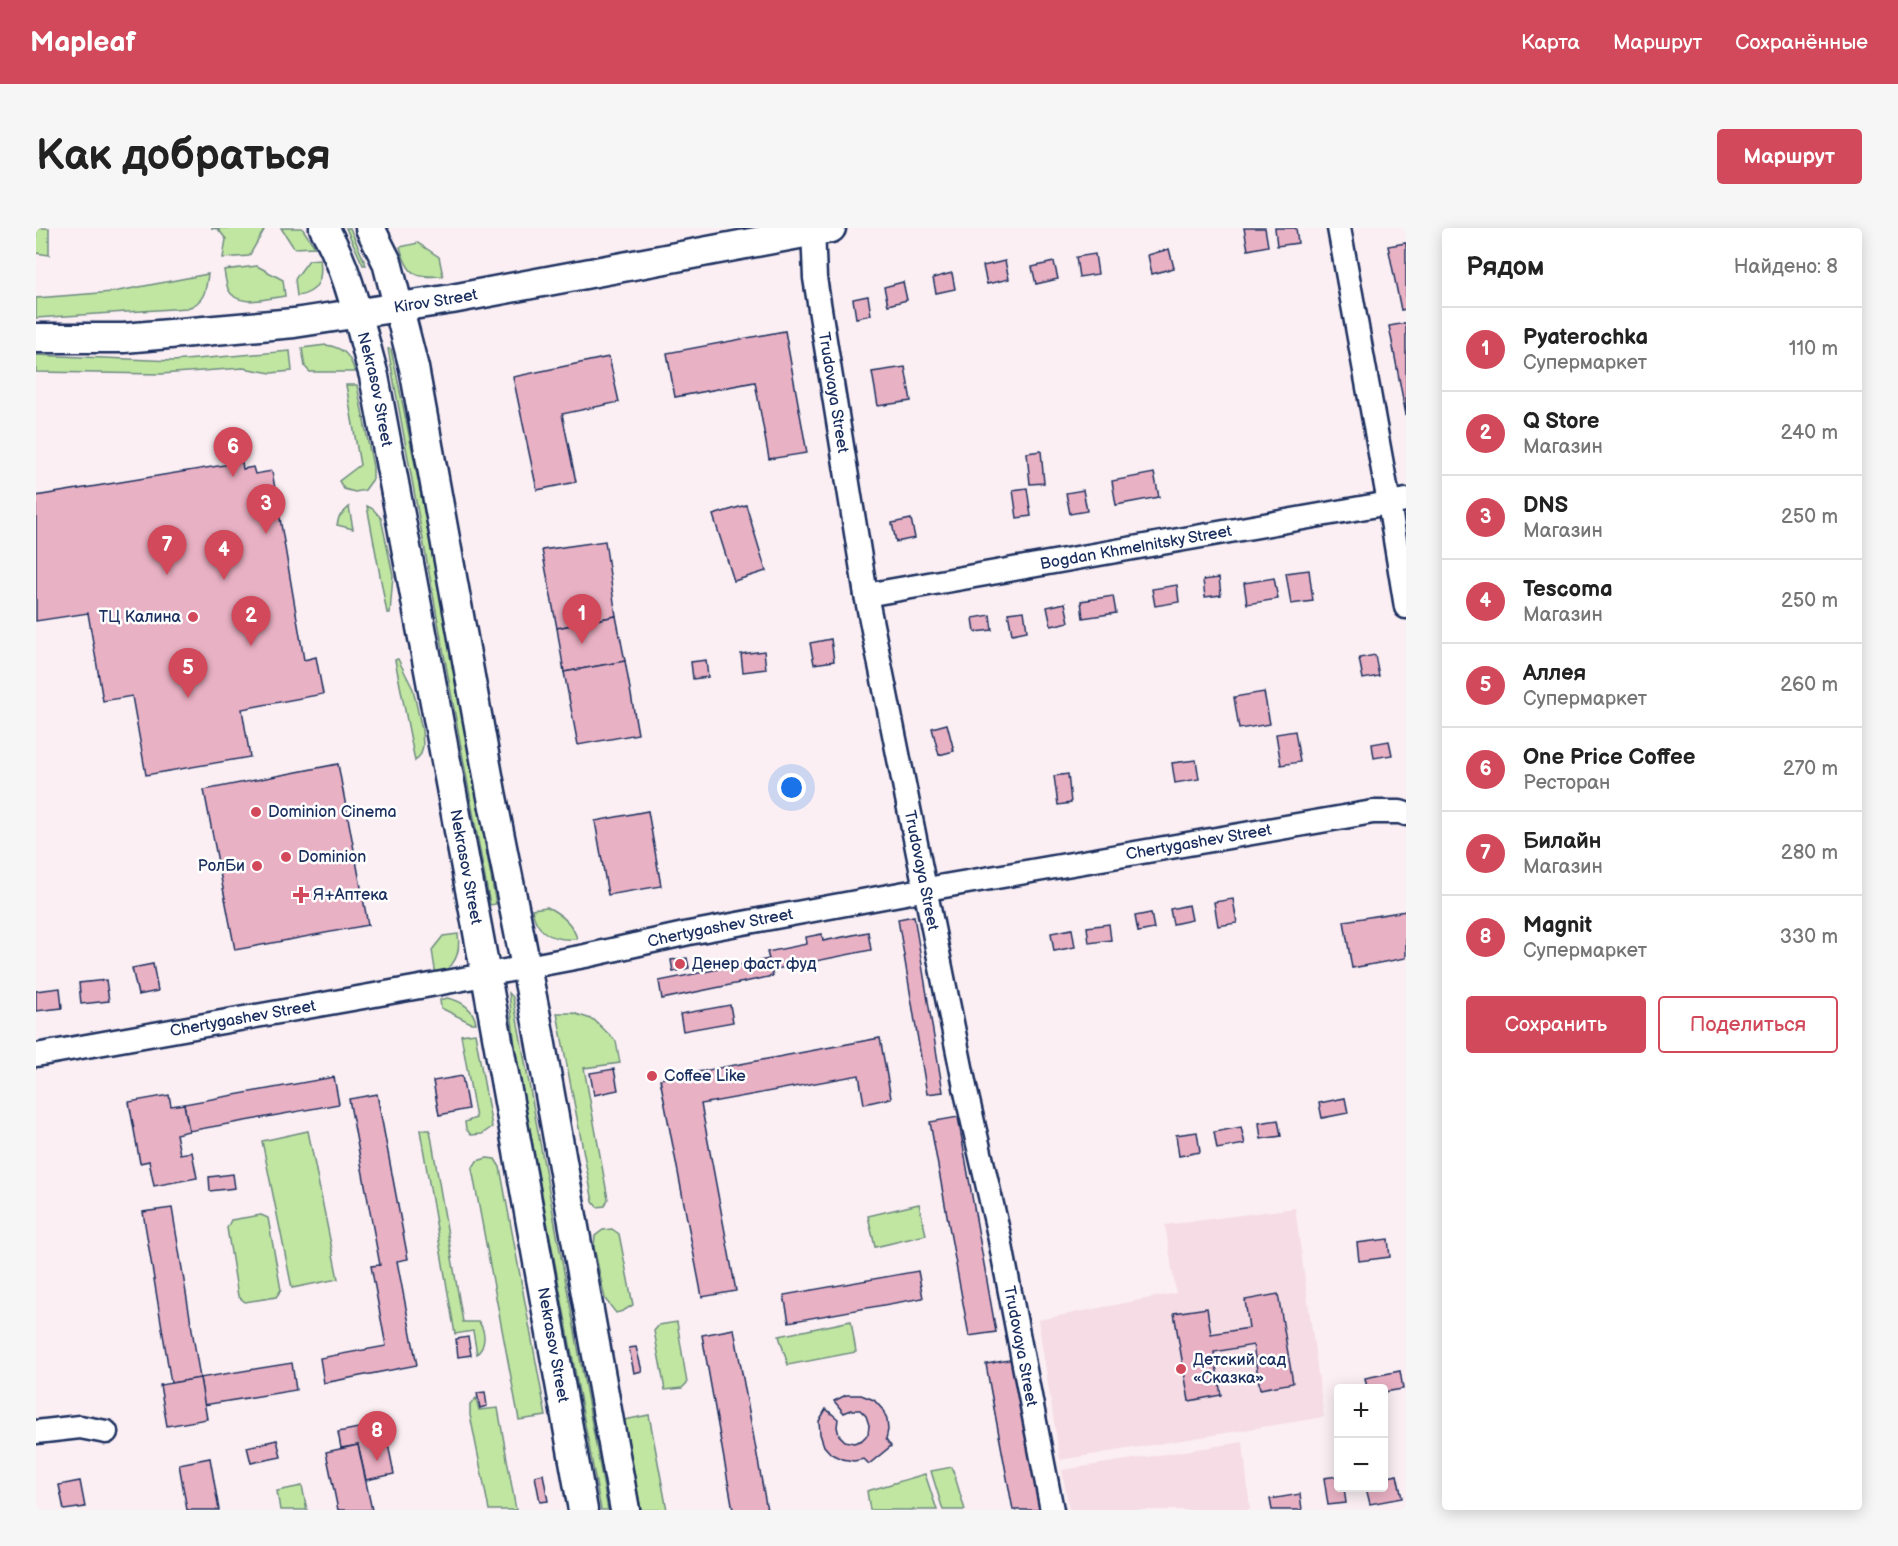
<!DOCTYPE html>
<html lang="ru">
<meta charset="utf-8">
<style>
:root{--surface:#fff;--page:#f6f6f6;--text:#222;--muted:#767676;--line:#e0e0e0;--accent:#d1495b}
body{margin:0;font-family:"Balsamiq Sans",sans-serif;background:var(--page);color:var(--text)}
.controls{position:absolute;right:18px;bottom:18px;display:grid;overflow:hidden;border-radius:6px;box-shadow:0 3px 15px #0003}
.controls button{width:54px;height:54px;display:grid;place-items:center;padding:0;border:0;border-bottom:2px solid var(--line);background:var(--surface);color:var(--text);font:30px sans-serif}
.you{position:absolute;left:756px;top:560px;width:21px;height:21px;margin:-15px;border:4px solid #fff;border-radius:50%;background:#1a73e8;box-shadow:0 0 0 9px #1a73e833}
.badge{display:grid;place-items:center;width:39px;height:39px;border-radius:50%;background:var(--accent);color:#fff;font-size:20px;font-weight:700}
.pin{position:absolute;translate:-50% -50px;filter:drop-shadow(0 2px 3px #0008)}
.pin::after{content:'';position:absolute;top:32px;width:21px;height:18px;background:inherit;clip-path:polygon(0 0,100% 0,50% 100%)}
.list{margin:0;padding:0;list-style:none}
h2{display:flex;justify-content:space-between;align-items:center;height:78px;margin:0;padding:0 24px;font-size:26px}
h2 small{font-size:20px;font-weight:400;color:var(--muted)}
.list li{display:grid;grid-template-columns:39px 1fr auto;gap:18px;align-items:center;box-sizing:border-box;height:84px;padding:0 24px;border-top:2px solid var(--line)}
.list b{display:block;font-size:22px;white-space:nowrap}
.list p{margin:0;font-size:20px;white-space:nowrap;color:var(--muted)}
.list em{font-size:20px;font-style:normal;color:var(--muted)}
.actions{display:flex;gap:12px;padding:18px 24px}
.actions a{flex:1;padding:14px 0;border:2px solid var(--accent);border-radius:6px;text-align:center;font-size:21px;color:var(--accent)}
.actions .main{background:var(--accent);color:#fff}
.map{position:relative;flex:none;width:1370px;height:1282px;overflow:hidden;border-radius:6px}
header{display:flex;align-items:center;gap:36px;box-sizing:border-box;height:84px;padding:0 30px;background:var(--accent);color:#fff}
header strong{font-size:28px}
nav{display:flex;gap:33px;margin-inline-start:auto;font-size:21px}
.intro{display:flex;align-items:center;justify-content:space-between;box-sizing:border-box;height:144px;padding:0 36px}
h1{margin:0;font-size:42px}
.button{padding:15px 27px;border-radius:6px;background:var(--accent);color:#fff;font-size:21px;font-weight:700}
main{display:flex;gap:36px;padding:0 36px}
aside{flex:1;background:var(--surface);border-radius:6px;box-shadow:0 3px 15px #0003}
.map>svg:first-child{display:block}
.built{fill:#f6dce5}
.green{fill:#c1e6a1;stroke:#6e8a80;stroke-width:1.5}
.building{fill:#e9b1c4;stroke:#1b2f5e;stroke-width:1.5}
.lines{fill:none;stroke-linecap:round;stroke-linejoin:round}
.minor-casing{stroke:#1b2f5e;stroke-width:27}
.major-casing{stroke:#1b2f5e;stroke-width:33}
.minor{stroke:#fff;stroke-width:22}
.major{stroke:#fff;stroke-width:28}
.poi-dot{fill:#d1495b;stroke:#fff;stroke-width:2}
.labels{text-anchor:middle;dominant-baseline:central;stroke-width:5;stroke-linejoin:round;paint-order:stroke}
.street-label{font-size:16px;fill:#1b2f5e;stroke:#fff}
.poi-label{font-size:16px;fill:#1b2f5e;stroke:#fff;text-anchor:start}
</style>
<header>
<strong>Mapleaf</strong>
<nav><a>Карта</a><a>Маршрут</a><a>Сохранённые</a></nav>
</header>
<div class="intro"><h1>Как добраться</h1><a class="button">Маршрут</a></div>
<main>
<div class="map">
<svg width="1370" height="1282" viewBox="0 0 1370 1282">
<rect width="100%" height="100%" fill="#fbeff3"/>
<filter id="ink" filterUnits="userSpaceOnUse"><feTurbulence type="fractalNoise" baseFrequency=".0167" numOctaves="2"/><feDisplacementMap in="SourceGraphic" scale="12" xChannelSelector="R" yChannelSelector="G"/><feConvolveMatrix kernelMatrix="1 2 1 2 8 2 1 2 1" color-interpolation-filters="sRGB"/></filter>
<g filter="url(#ink)">
<!-- built -->
<g class="built">
<path d="M 1259,980 L 1288,1189 L 1024,1232 L 1002,1092 L 1140,1065 L 1129,997 Z"/>
<path d="M 1207,1214 L 1214,1282 L 1033,1282 L 1026,1242 Z"/>
</g>
<!-- green -->
<g class="green">
<path d="M 0,0 L 13,0 L 13,27 L 0,25 Z"/>
<path d="M 175,0 L 226,0 L 228,2 L 213,28 L 187,30 L 190,11 L 182,1 Z"/>
<path d="M 245,0 L 266,0 L 279,19 L 258,20 Z"/>
<path d="M 310,0 L 314,0 L 330,37 L 327,37 Z"/>
<path d="M 382,15 L 403,29 L 407,48 C 378,50 372,47 364,19 Z"/>
<path d="M 284,31 C 287,50 283,65 261,68 L 259,51 L 273,32 Z"/>
<path d="M 221,38 L 247,52 L 249,68 C 232,70 201,81 192,61 C 190,55 189,48 188,42 Z"/>
<path d="M 172,46 C 170,63 168,75 151,80 L 0,90 L 0,70 L 77,64 Z"/>
<path d="M 290,117 C 308,120 314,127 319,144 L 274,144 L 269,139 L 266,120 Z"/>
<path d="M 352,121 L 355,121 C 395,305 426,491 460,676 L 454,677 Z"/>
<path d="M 254,123 L 256,143 L 235,145 L 207,140 L 125,146 L 0,144 L 0,127 L 137,133 Z"/>
<path d="M 310,157 L 321,157 L 337,239 L 337,251 L 329,262 L 319,264 L 308,261 L 303,253 L 324,237 Z"/>
<path d="M 331,278 L 337,281 L 345,290 L 357,347 L 354,385 L 351,385 Z"/>
<path d="M 313,279 L 317,301 L 301,297 L 303,289 Z"/>
<path d="M 362,431 L 377,461 L 386,502 L 387,518 L 385,526 L 379,533 L 359,432 Z"/>
<path d="M 511,679 C 525,686 537,695 541,711 C 517,713 500,706 496,681 Z"/>
<path d="M 422,706 C 425,726 419,739 400,748 L 396,722 L 407,708 Z"/>
<path d="M 473,765 L 477,769 L 572,1282 L 565,1282 L 480,827 Z"/>
<path d="M 411,770 C 426,773 437,780 440,795 L 435,795 L 405,780 L 404,772 Z"/>
<path d="M 521,785 L 537,785 L 558,792 L 580,813 L 584,835 L 548,840 L 572,971 L 569,978 L 561,979 L 557,974 Z"/>
<path d="M 439,805 L 456,899 L 446,906 L 435,907 L 430,901 L 429,894 L 440,890 L 425,807 Z"/>
<path d="M 384,902 L 394,902 L 427,1094 L 443,1094 C 450,1104 450,1118 441,1126 L 437,1103 L 419,1106 Z"/>
<path d="M 272,903 L 302,1051 L 256,1060 L 226,913 Z"/>
<path d="M 451,930 L 459,931 L 464,939 L 510,1188 L 483,1192 L 436,941 L 441,933 Z"/>
<path d="M 883,976 L 890,1007 L 839,1019 L 832,988 Z"/>
<path d="M 225,987 L 232,990 L 245,1062 L 240,1069 L 209,1074 L 202,1068 L 191,1000 L 195,992 Z"/>
<path d="M 576,1001 L 583,1006 L 597,1077 L 587,1083 L 580,1085 L 569,1071 L 558,1019 L 559,1008 L 567,1002 Z"/>
<path d="M 815,1093 L 820,1124 L 752,1137 L 743,1108 Z"/>
<path d="M 641,1094 L 651,1155 L 646,1160 L 629,1162 L 618,1103 L 623,1097 Z"/>
<path d="M 440,1170 L 443,1182 L 462,1180 L 480,1282 L 453,1282 L 434,1187 L 434,1177 Z"/>
<path d="M 613,1187 L 631,1282 L 605,1282 L 588,1192 Z"/>
<path d="M 916,1239 L 929,1282 L 907,1282 L 895,1243 Z"/>
<path d="M 889,1246 L 901,1282 L 834,1282 L 831,1263 Z"/>
<path d="M 266,1258 L 271,1282 L 244,1282 L 241,1263 Z"/>
</g>
<!-- building -->
<g class="building">
<path d="M 1208,0 L 1229,0 L 1232,18 L 1212,22 Z"/>
<path d="M 1239,0 L 1260,0 L 1262,15 L 1241,18 Z"/>
<path d="M 1370,15 L 1370,81 L 1365,82 L 1352,18 Z"/>
<path d="M 1133,21 L 1138,40 L 1116,46 L 1112,27 Z"/>
<path d="M 1059,26 L 1062,46 L 1043,49 L 1040,29 Z"/>
<path d="M 969,33 L 973,51 L 951,56 L 947,38 Z"/>
<path d="M 1018,34 L 1022,51 L 1000,56 L 996,39 Z"/>
<path d="M 916,45 L 919,61 L 900,65 L 897,50 Z"/>
<path d="M 867,54 L 871,72 L 852,77 L 848,59 Z"/>
<path d="M 832,68 L 835,87 L 820,90 L 817,71 Z"/>
<path d="M 1370,95 L 1370,187 L 1353,98 Z"/>
<path d="M 749,103 L 771,225 L 733,231 L 719,154 L 639,169 L 631,125 Z"/>
<path d="M 573,129 L 583,174 L 526,186 L 540,254 L 501,262 L 477,149 Z"/>
<path d="M 869,139 L 875,173 L 842,178 L 836,144 Z"/>
<path d="M 1005,223 L 1008,255 L 994,256 L 991,225 Z"/>
<path d="M 206,234 L 207,241 L 217,239 L 219,246 L 236,243 L 268,432 L 280,429 L 287,466 L 206,481 L 214,529 L 110,547 L 96,468 L 67,473 L 52,385 L 0,393 L 0,268 Z"/>
<path d="M 1118,245 L 1123,269 L 1080,277 L 1076,253 Z"/>
<path d="M 991,260 L 995,288 L 981,290 L 977,262 Z"/>
<path d="M 1047,262 L 1051,283 L 1034,286 L 1030,265 Z"/>
<path d="M 710,277 L 730,343 L 698,353 L 677,287 Z"/>
<path d="M 875,291 L 879,310 L 860,314 L 856,295 Z"/>
<path d="M 569,313 L 580,388 L 521,400 L 506,322 Z"/>
<path d="M 1273,342 L 1277,373 L 1255,376 L 1250,345 Z"/>
<path d="M 1183,350 L 1185,367 L 1169,369 L 1167,352 Z"/>
<path d="M 1238,350 L 1242,371 L 1211,376 L 1208,355 Z"/>
<path d="M 1141,357 L 1143,374 L 1119,378 L 1116,361 Z"/>
<path d="M 1077,368 L 1080,385 L 1047,390 L 1045,373 Z"/>
<path d="M 1029,375 L 1033,394 L 1015,398 L 1011,379 Z"/>
<path d="M 988,383 L 991,403 L 976,406 L 972,385 Z"/>
<path d="M 954,387 L 956,402 L 939,404 L 937,390 Z"/>
<path d="M 580,388 L 589,433 L 528,444 L 521,400 Z"/>
<path d="M 795,411 L 798,433 L 778,436 L 774,415 Z"/>
<path d="M 728,423 L 730,441 L 707,444 L 705,426 Z"/>
<path d="M 1339,427 L 1343,448 L 1327,451 L 1323,430 Z"/>
<path d="M 670,432 L 672,449 L 657,451 L 655,434 Z"/>
<path d="M 589,433 L 602,506 L 542,517 L 528,444 Z"/>
<path d="M 1228,464 L 1234,496 L 1203,501 L 1198,469 Z"/>
<path d="M 911,496 L 918,523 L 903,527 L 896,500 Z"/>
<path d="M 1259,503 L 1264,534 L 1245,537 L 1240,506 Z"/>
<path d="M 1353,513 L 1356,527 L 1338,530 L 1336,516 Z"/>
<path d="M 1160,532 L 1163,551 L 1139,555 L 1136,535 Z"/>
<path d="M 302,536 L 332,697 L 199,722 L 168,562 Z"/>
<path d="M 1032,546 L 1035,575 L 1022,577 L 1018,548 Z"/>
<path d="M 612,583 L 625,658 L 572,667 L 559,593 Z"/>
<path d="M 1197,671 L 1201,695 L 1182,698 L 1178,674 Z"/>
<path d="M 1153,677 L 1156,692 L 1137,696 L 1134,681 Z"/>
<path d="M 1370,683 L 1370,730 L 1316,740 L 1308,693 Z"/>
<path d="M 1115,685 L 1118,701 L 1102,704 L 1099,688 Z"/>
<path d="M 878,688 L 907,864 L 891,866 L 862,691 Z"/>
<path d="M 1073,696 L 1075,712 L 1053,715 L 1051,699 Z"/>
<path d="M 1036,701 L 1039,719 L 1018,723 L 1015,705 Z"/>
<path d="M 832,704 L 835,722 L 735,742 L 737,748 L 626,771 L 623,753 L 733,731 L 731,724 L 771,716 L 770,709 L 786,706 L 787,713 Z"/>
<path d="M 651,730 L 653,740 L 637,744 L 635,732 Z"/>
<path d="M 117,736 L 122,763 L 102,767 L 96,740 Z"/>
<path d="M 70,752 L 73,773 L 45,776 L 43,755 Z"/>
<path d="M 24,760 L 26,780 L 0,783 L 0,763 Z"/>
<path d="M 694,777 L 697,794 L 647,803 L 644,786 Z"/>
<path d="M 844,810 L 855,870 L 828,876 L 823,847 L 665,876 L 700,1063 L 666,1069 L 624,851 Z"/>
<path d="M 578,841 L 582,862 L 558,867 L 554,845 Z"/>
<path d="M 426,848 L 432,881 L 403,887 L 397,853 Z"/>
<path d="M 298,849 L 303,876 L 153,903 L 148,876 Z"/>
<path d="M 341,866 L 372,1031 L 361,1033 L 381,1137 L 288,1155 L 284,1130 L 350,1118 L 335,1038 L 344,1037 L 313,871 Z"/>
<path d="M 133,867 L 135,878 L 148,876 L 153,903 L 140,906 L 144,926 L 156,924 L 161,950 L 118,958 L 113,933 L 104,935 L 93,874 Z"/>
<path d="M 1309,870 L 1312,885 L 1286,890 L 1283,875 Z"/>
<path d="M 922,889 L 960,1104 L 933,1108 L 894,894 Z"/>
<path d="M 1242,892 L 1245,908 L 1225,911 L 1223,895 Z"/>
<path d="M 1205,899 L 1209,916 L 1181,921 L 1178,904 Z"/>
<path d="M 1161,904 L 1164,924 L 1143,928 L 1140,907 Z"/>
<path d="M 197,946 L 199,960 L 174,963 L 173,949 Z"/>
<path d="M 136,980 L 164,1150 L 256,1135 L 260,1162 L 168,1177 L 164,1150 L 135,1155 L 107,984 Z"/>
<path d="M 1352,1011 L 1354,1029 L 1323,1033 L 1321,1015 Z"/>
<path d="M 882,1043 L 887,1070 L 753,1094 L 748,1067 Z"/>
<path d="M 1242,1066 L 1257,1155 L 1224,1161 L 1217,1117 L 1178,1124 L 1185,1167 L 1153,1173 L 1138,1085 L 1171,1080 L 1175,1106 L 1213,1100 L 1209,1072 Z"/>
<path d="M 698,1101 L 731,1282 L 697,1282 L 666,1107 Z"/>
<path d="M 432,1109 L 435,1127 L 422,1129 L 420,1111 Z"/>
<path d="M 600,1119 L 606,1143 L 598,1145 L 593,1120 Z"/>
<path d="M 978,1131 L 1006,1282 L 977,1282 L 954,1159 L 950,1136 Z"/>
<path d="M 1364,1143 L 1367,1161 L 1348,1164 L 1348,1160 L 1331,1160 L 1329,1150 Z"/>
<path d="M 164,1150 L 171,1191 L 131,1198 L 124,1157 Z"/>
<path d="M 449,1164 L 451,1178 L 444,1180 L 441,1165 Z"/>
<path d="M 810,1167 L 825,1167 L 838,1172 L 847,1182 L 851,1192 L 852,1202 L 850,1211 L 855,1218 L 833,1236 L 828,1231 L 818,1233 L 806,1231 L 795,1226 L 788,1218 L 784,1206 L 783,1193 L 790,1181 L 802,1191 L 801,1199 L 803,1207 L 809,1213 L 818,1215 L 826,1212 L 832,1206 L 833,1197 L 830,1188 L 824,1182 L 815,1182 L 808,1185 L 798,1173 Z"/>
<path d="M 348,1195 L 358,1246 L 330,1252 L 322,1217 L 305,1220 L 302,1204 Z"/>
<path d="M 241,1212 L 245,1229 L 215,1235 L 211,1219 Z"/>
<path d="M 322,1217 L 336,1282 L 302,1282 L 290,1224 Z"/>
<path d="M 174,1230 L 183,1282 L 151,1282 L 143,1236 Z"/>
<path d="M 507,1246 L 512,1273 L 504,1274 L 499,1248 Z"/>
<path d="M 1361,1247 L 1366,1270 L 1334,1276 L 1330,1260 L 1348,1260 L 1348,1250 Z"/>
<path d="M 1302,1248 L 1302,1260 L 1308,1260 L 1310,1275 L 1292,1277 L 1288,1250 Z"/>
<path d="M 44,1253 L 49,1279 L 28,1282 L 23,1257 Z"/>
<path d="M 1264,1266 L 1266,1282 L 1236,1282 L 1234,1271 Z"/>
</g>
<g class="lines">
<!-- minor casing -->
<g class="minor-casing">
<g id="minor">
<path id="s1" d="M 777,0 L 779,50 L 830,367 L 930,864 L 963,1007 L 1016,1282"/>
<path d="M 1303,0 L 1353,275 L 1370,379"/>
<path id="s2" d="M 830,367 L 1370,272"/>
<path id="s3" d="M 0,827 L 395,757 L 549,728 L 653,705 L 891,661 L 1337,584 L 1364,584 L 1370,586"/>
<path d="M 0,1204 L 44,1199 L 70,1204"/>
</g>
</g>
<!-- major casing -->
<g class="major-casing">
<g id="major">
<path id="s4" d="M 288,0 C 314,44 324,99 338,148 L 450,747 L 547,1282"/>
<path d="M 334,0 L 351,34 L 378,140 L 455,564 L 500,789 L 589,1282"/>
<path id="s5" d="M 0,110 L 88,110 L 258,95 L 416,71 L 795,0"/>
</g>
</g>
<!-- minor -->
<use href="#minor" class="minor"/>
<!-- major -->
<use href="#major" class="major"/>
</g>
</g>
<!-- markers -->
<g class="poi-dot">
<circle cx="157" cy="389" r="6"/>
<circle cx="220" cy="584" r="6"/>
<circle cx="250" cy="629" r="6"/>
<circle cx="221" cy="638" r="6"/>
<path d="M262 658h6v6h6v6h-6v6h-6v-6h-6v-6h6z"/>
<circle cx="644" cy="736" r="6"/>
<circle cx="616" cy="848" r="6"/>
<circle cx="1145" cy="1141" r="6"/>
</g>
<g class="labels">
<!-- street labels -->
<g class="street-label">
<text stroke="none"><textPath href="#s5" startOffset="402">Kirov Street</textPath></text>
<text stroke="none"><textPath href="#s4" startOffset="170">Nekrasov Street</textPath></text>
<text stroke="none"><textPath href="#s1" startOffset="166">Trudovaya Street</textPath></text>
<text stroke="none"><textPath href="#s2" startOffset="274">Bogdan Khmelnitsky Street</textPath></text>
<text stroke="none"><textPath href="#s3" startOffset="1182">Chertygashev Street</textPath></text>
<text stroke="none"><textPath href="#s4" startOffset="656">Nekrasov Street</textPath></text>
<text stroke="none"><textPath href="#s1" startOffset="652">Trudovaya Street</textPath></text>
<text stroke="none"><textPath href="#s3" startOffset="696">Chertygashev Street</textPath></text>
<text stroke="none"><textPath href="#s3" startOffset="210">Chertygashev Street</textPath></text>
<text stroke="none"><textPath href="#s4" startOffset="1142">Nekrasov Street</textPath></text>
<text stroke="none"><textPath href="#s1" startOffset="1138">Trudovaya Street</textPath></text>
</g>
<!-- poi labels -->
<g class="poi-label">
<text x="145" y="389" text-anchor="end">ТЦ Калина</text>
<text x="232" y="584">Dominion Cinema</text>
<text x="262" y="629">Dominion</text>
<text x="209" y="638" text-anchor="end">РолБи</text>
<text x="277" y="667">Я+Аптека</text>
<text x="656" y="736">Денер фаст фуд</text>
<text x="628" y="848">Coffee Like</text>
<text x="1157" y="1132">Детский сад<tspan x="1157" dy="18">«Сказка»</tspan></text>
</g>
</g>
</svg>
<div class="controls">
<button>+</button>
<button>−</button>
</div>
<div class="you"></div>
<div class="pin badge" style="left:546px;top:416px">1</div>
<div class="pin badge" style="left:215px;top:418px">2</div>
<div class="pin badge" style="left:230px;top:306px">3</div>
<div class="pin badge" style="left:188px;top:352px">4</div>
<div class="pin badge" style="left:152px;top:470px">5</div>
<div class="pin badge" style="left:197px;top:249px">6</div>
<div class="pin badge" style="left:131px;top:347px">7</div>
<div class="pin badge" style="left:341px;top:1233px">8</div>
</div>
<aside>
<h2>Рядом<small>Найдено: 8</small></h2>
<ul class="list">
<li><span class="badge">1</span><div><b>Pyaterochka</b><p>Супермаркет</p></div><em>110 m</em></li>
<li><span class="badge">2</span><div><b>Q Store</b><p>Магазин</p></div><em>240 m</em></li>
<li><span class="badge">3</span><div><b>DNS</b><p>Магазин</p></div><em>250 m</em></li>
<li><span class="badge">4</span><div><b>Tescoma</b><p>Магазин</p></div><em>250 m</em></li>
<li><span class="badge">5</span><div><b>Аллея</b><p>Супермаркет</p></div><em>260 m</em></li>
<li><span class="badge">6</span><div><b>One Price Coffee</b><p>Ресторан</p></div><em>270 m</em></li>
<li><span class="badge">7</span><div><b>Билайн</b><p>Магазин</p></div><em>280 m</em></li>
<li><span class="badge">8</span><div><b>Magnit</b><p>Супермаркет</p></div><em>330 m</em></li>
</ul>
<div class="actions"><a class="main">Сохранить</a><a>Поделиться</a></div>
</aside>
</main>
